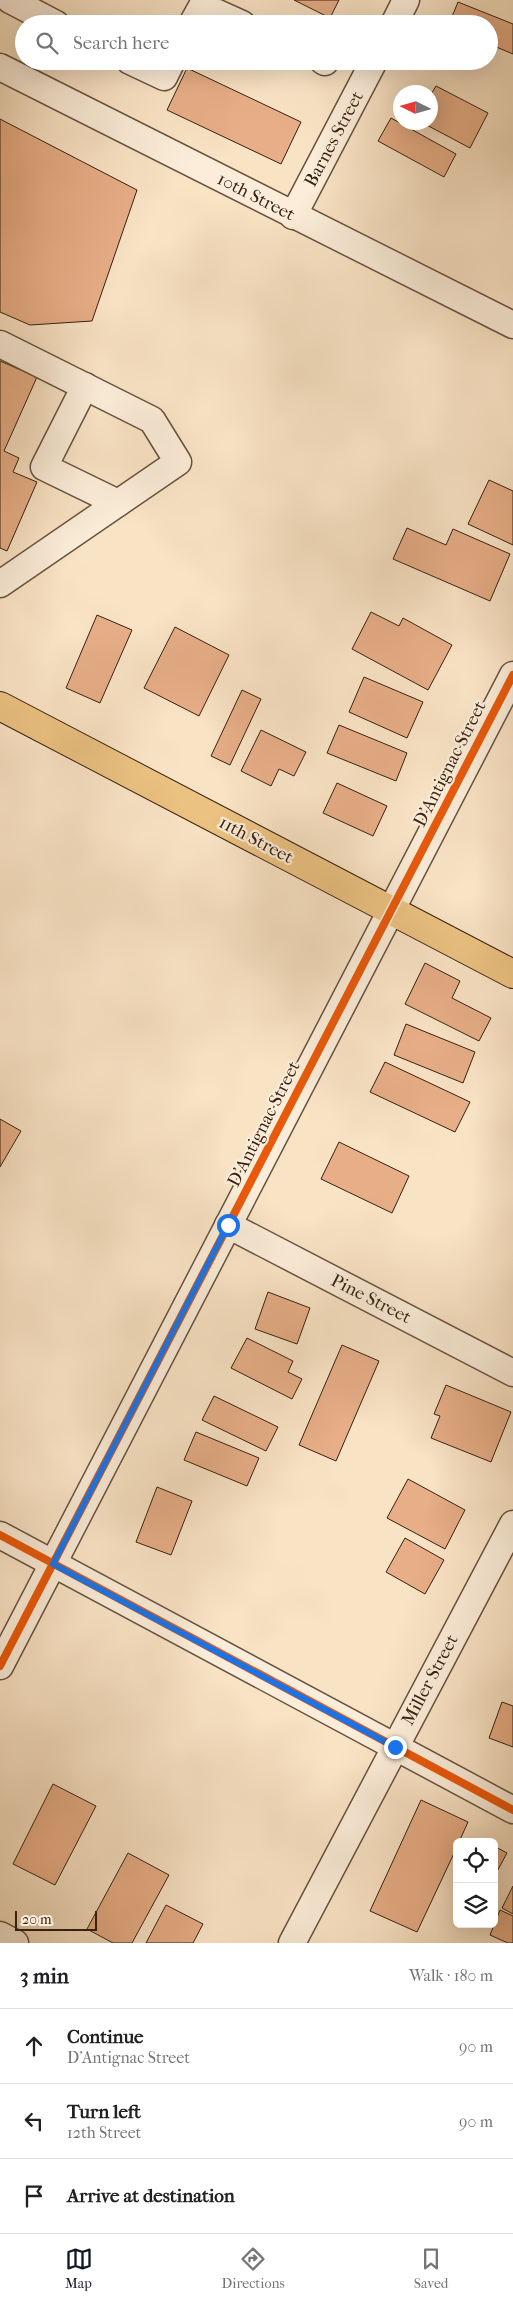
<!DOCTYPE html>
<meta charset="utf-8">
<style>
:root{--surface:#fff;--page:#f2f2f2;--text:#202124;--muted:#757577;--line:#e0e0e0;--accent:#111827}
body{margin:0;font-family:"IM FELL French Canon",serif;background:var(--page);color:var(--text)}
.controls{position:absolute;right:15px;bottom:15px;display:grid;overflow:hidden;border-radius:8px;box-shadow:0 5px 20px #0002}
.controls button{width:45px;height:45px;display:grid;place-items:center;padding:0;border:0;border-bottom:1px solid var(--line);background:var(--surface);color:var(--text);font:25px sans-serif}
.compass{position:absolute;left:393px;top:85px;width:45px;height:45px;border-radius:50%;background:var(--surface);box-shadow:0 5px 20px #0002;rotate:275deg}
.scale{position:absolute;left:15px;bottom:12px;width:82px;box-sizing:border-box;padding-left:5px;border:2px solid #372111;border-top:0;font-size:14px;line-height:18px;white-space:nowrap;color:#372111;-webkit-text-stroke:4px #fbedd9;paint-order:stroke}
.stop{position:absolute;width:15px;height:15px;margin:-11px;border:4px solid #1a73e8;border-radius:50%;background:#fff}
.stop.end{background:#1a73e8;border-color:#fff;box-shadow:0 1px 5px #0008}
.list{margin:0;padding:0;list-style:none}
h2{display:flex;justify-content:space-between;align-items:center;height:65px;margin:0;padding:0 20px;font-size:21px}
h2 small{font-size:16px;font-weight:400;color:var(--muted)}
.list li{display:grid;grid-template-columns:32px 1fr auto;gap:15px;align-items:center;box-sizing:border-box;height:75px;padding:0 20px;border-top:1px solid var(--line)}
.list b{display:block;font-size:19px;white-space:nowrap}
.list p{margin:0;font-size:16px;white-space:nowrap;color:var(--muted)}
.list em{font-size:16px;font-style:normal;color:var(--muted)}
.icon{flex:none;width:28px;height:28px;fill:none;stroke:currentColor;stroke-width:2;stroke-linecap:round;stroke-linejoin:round}
.map{position:relative;flex:none;width:513px;height:1943px;overflow:hidden}
.search{position:absolute;background:var(--surface);box-shadow:0 5px 20px #0002;left:15px;right:15px;top:15px;height:55px;display:flex;align-items:center;gap:12px;box-sizing:border-box;padding:0 18px;border-radius:28px;color:var(--muted);font-size:19px}
.sheet{height:290px;background:var(--surface)}
nav{display:flex;justify-content:space-around;align-items:center;box-sizing:border-box;height:70px;border-top:1px solid var(--line);background:var(--surface);font-size:14px;color:var(--muted)}
nav a{display:grid;justify-items:center;gap:2px}
nav .on{color:var(--accent)}
.map>svg:first-child{display:block}
.building{fill:#e7ae87;stroke:#372111}
.lines{fill:none;stroke-linecap:round;stroke-linejoin:round}
.minor-casing{stroke:#68523e;stroke-width:29}
.major-casing{stroke:#372111;stroke-width:30}
.minor{stroke:#fbedd9;stroke-width:26}
.major{stroke:#ecc282;stroke-width:28}
.cycleway-casing{stroke:#fbedd9;stroke-width:11}
.cycleway{stroke:#e8590c;stroke-width:8}
.route{stroke:#1a73e8;stroke-width:6}
.labels{text-anchor:middle;dominant-baseline:central;stroke-width:4.5;stroke-linejoin:round;paint-order:stroke}
.street-label{font-size:18px;fill:#372111;stroke:#fbedd9}
</style>
<div class="map">
<svg width="513" height="1943" viewBox="0 0 513 1943">
<rect width="100%" height="100%" fill="#f9e3c5"/>
<filter id="stains"><feTurbulence type="fractalNoise" baseFrequency=".004" numOctaves="4"/><feColorMatrix values="0 0 0 0 .2 0 0 0 0 .09 0 0 0 0 .02 0 0 0 .5 -.17"/></filter>
<radialGradient id="worn" r=".72"><stop offset=".6" stop-color="#630" stop-opacity="0"/><stop offset="1" stop-color="#630" stop-opacity=".3"/></radialGradient>
<!-- building -->
<g class="building">
<path d="M 294,0 L 339,0 L 330,18 Z"/>
<path d="M 458,2 L 513,24 L 513,54 L 489,44 L 489,24 L 449,24 Z"/>
<path d="M 187,68 L 301,122 L 281,164 L 167,110 Z"/>
<path d="M 436,86 L 488,113 L 470,148 L 421,122 L 430,122 L 430,96 Z"/>
<path d="M 391,118 L 456,154 L 444,177 L 378,141 Z"/>
<path d="M 0,119 L 137,190 L 92,321 L 30,325 L 0,312 Z"/>
<path d="M 0,361 L 37,377 L 4,451 L 19,458 L 13,472 L 37,482 L 7,551 L 0,548 Z"/>
<path d="M 489,480 L 513,491 L 513,545 L 468,524 Z"/>
<path d="M 407,528 L 446,545 L 453,529 L 510,554 L 490,601 L 393,559 Z"/>
<path d="M 371,612 L 399,626 L 403,618 L 452,645 L 428,690 L 352,649 Z"/>
<path d="M 97,615 L 132,630 L 100,703 L 66,688 Z"/>
<path d="M 175,627 L 229,655 L 199,716 L 144,688 Z"/>
<path d="M 364,677 L 423,702 L 407,738 L 349,712 Z"/>
<path d="M 242,690 L 261,699 L 230,765 L 211,756 Z"/>
<path d="M 339,725 L 407,753 L 396,781 L 327,753 Z"/>
<path d="M 261,730 L 306,752 L 294,776 L 279,769 L 271,786 L 241,771 Z"/>
<path d="M 337,783 L 387,806 L 373,836 L 323,813 Z"/>
<path d="M 425,963 L 460,981 L 452,998 L 491,1018 L 479,1041 L 405,1004 Z"/>
<path d="M 406,1024 L 475,1052 L 463,1083 L 394,1055 Z"/>
<path d="M 385,1062 L 470,1102 L 455,1132 L 370,1092 Z"/>
<path d="M 0,1119 L 21,1131 L 0,1167 Z"/>
<path d="M 339,1142 L 409,1176 L 392,1213 L 321,1179 Z"/>
<path d="M 268,1292 L 310,1308 L 297,1344 L 255,1329 Z"/>
<path d="M 247,1338 L 293,1361 L 288,1372 L 302,1379 L 292,1399 L 231,1368 Z"/>
<path d="M 342,1345 L 379,1361 L 336,1461 L 299,1445 Z"/>
<path d="M 446,1385 L 511,1412 L 491,1462 L 431,1438 L 440,1416 L 434,1414 Z"/>
<path d="M 214,1396 L 278,1427 L 266,1451 L 202,1420 Z"/>
<path d="M 196,1432 L 259,1458 L 247,1486 L 184,1460 Z"/>
<path d="M 408,1479 L 465,1510 L 445,1549 L 387,1518 Z"/>
<path d="M 157,1487 L 192,1501 L 171,1555 L 136,1542 Z"/>
<path d="M 405,1538 L 444,1560 L 425,1594 L 386,1572 Z"/>
<path d="M 502,1702 L 513,1706 L 513,1747 L 489,1738 Z"/>
<path d="M 53,1784 L 96,1806 L 55,1885 L 13,1864 Z"/>
<path d="M 421,1800 L 468,1822 L 459,1842 L 457,1842 L 457,1847 L 417,1932 L 370,1911 Z"/>
<path d="M 494,1846 L 507,1853 L 494,1877 Z"/>
<path d="M 128,1853 L 169,1875 L 132,1943 L 113,1943 L 87,1929 Z"/>
<path d="M 513,1886 L 513,1914 L 502,1908 Z"/>
<path d="M 166,1905 L 203,1924 L 193,1943 L 146,1943 Z"/>
<path d="M 500,1910 L 513,1916 L 513,1943 L 508,1943 L 490,1935 Z"/>
</g>
<g class="lines">
<!-- minor casing -->
<g class="minor-casing">
<g id="minor">
<path d="M 10,0 L 56,24"/>
<path d="M 192,24 L 202,6 L 242,24"/>
<path d="M 394,24 L 406,0"/>
<path d="M 130,61 L 164,77 L 172,61"/>
<path d="M 323,61 L 325,62"/>
<path d="M 0,67 L 513,325"/>
<path d="M 293,216 L 374,61"/>
<path d="M 0,344 L 152,420 L 178,462 L 0,584"/>
<path d="M 85,386 L 44,467 L 118,503"/>
<path d="M 228,1225 L 513,1373"/>
<path d="M 0,1535 L 513,1810"/>
<path d="M 0,1666 L 513,675"/>
<path d="M 0,1935 L 15,1943"/>
<path d="M 292,1943 L 513,1524"/>
</g>
</g>
<!-- major casing -->
<g class="major-casing">
<path id="major" d="M 0,706 L 513,974"/>
</g>
<!-- minor -->
<use href="#minor" class="minor"/>
<!-- major -->
<use href="#major" class="major"/>
<!-- cycleway casing -->
<g class="cycleway-casing">
<g id="cycleway">
<path d="M 0,1535 L 513,1810"/>
<path d="M 0,1666 L 513,675"/>
</g>
</g>
<!-- cycleway -->
<use href="#cycleway" class="cycleway"/>
</g>
<g class="lines">
<!-- route -->
<path class="route" d="M 228,1225 L 53,1564 L 395,1747"/>
</g>
<g class="labels">
<!-- street labels -->
<g class="street-label">
<text transform="translate(334 139) rotate(-62)">Barnes Street</text>
<text transform="translate(256 197) rotate(27)">10th Street</text>
<text transform="translate(450 764) rotate(-63)">D'Antignac Street</text>
<text transform="translate(256 840) rotate(28)">11th Street</text>
<text transform="translate(264 1124) rotate(-63)">D'Antignac Street</text>
<text transform="translate(371 1299) rotate(27)">Pine Street</text>
<text transform="translate(430 1680) rotate(-62)">Miller Street</text>
</g>
</g>
<rect width="100%" height="100%" filter="url(#stains)"/>
<rect width="100%" height="100%" fill="url(#worn)"/>
</svg>
<div class="controls">
<button><svg class="icon" aria-label="locate" viewBox="0 0 24 24"><circle cx="12" cy="12" r="6"/><path d="M12 2v4M12 18v4M2 12h4M18 12h4"/></svg></button>
<button><svg class="icon" aria-label="layers" viewBox="0 0 24 24"><path d="M12 4l9 5-9 5-9-5zM3 14l9 5 9-5"/></svg></button>
</div>
<svg class="compass" viewBox="-18 -18 36 36"><path d="M0-13l5 13h-10z" fill="#e53935"/><path d="M0 13l5-13h-10z" fill="#757577"/></svg>
<div class="scale">20 m</div>
<div class="stop" style="left:228px;top:1225px"></div>
<div class="stop end" style="left:395px;top:1747px"></div>
<div class="search"><svg class="icon" aria-label="search" viewBox="0 0 24 24"><circle cx="10" cy="10" r="6"/><path d="M15 15l6 6"/></svg>Search here</div>
</div>
<section class="sheet">
<h2>3 min<small>Walk · 180 m</small></h2>
<ul class="list">
<li><svg class="icon" aria-label="ahead" viewBox="0 0 24 24"><path d="M12 20V5M6 11l6-6 6 6"/></svg><div><b>Continue</b><p>D'Antignac Street</p></div><em>90 m</em></li>
<li><svg class="icon" aria-label="left" viewBox="0 0 24 24"><path d="M17 20v-9H6M10 6l-5 5 5 5"/></svg><div><b>Turn left</b><p>12th Street</p></div><em>90 m</em></li>
<li><svg class="icon" aria-label="arrive" viewBox="0 0 24 24"><path d="M6 21V4h12l-3 4 3 4H6"/></svg><div><b>Arrive at destination</b></div></li>
</ul>
</section>
<nav>
<a class="on"><svg class="icon" aria-label="map" viewBox="0 0 24 24"><path d="M3 6l6-2 6 2 6-2v14l-6 2-6-2-6 2zM9 4v14M15 6v14"/></svg>Map</a>
<a><svg class="icon" aria-label="directions" viewBox="0 0 24 24"><path d="M12 3l9 9-9 9-9-9zM9 14v-3h6M13 9l2 2-2 2"/></svg>Directions</a>
<a><svg class="icon" aria-label="saved" viewBox="0 0 24 24"><path d="M7 4h10v16l-5-4-5 4z"/></svg>Saved</a>
</nav>
